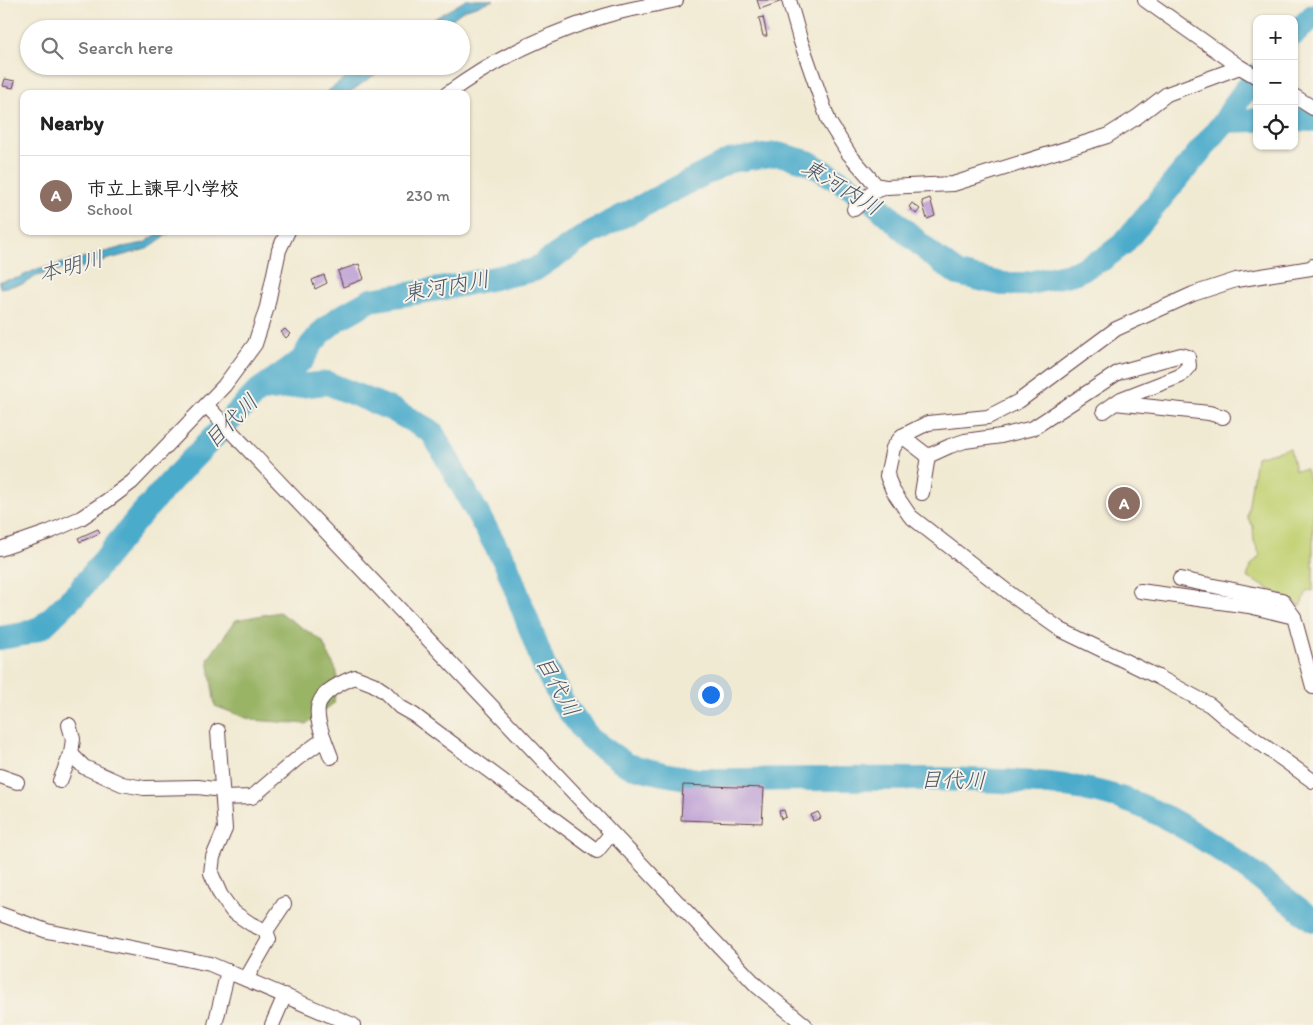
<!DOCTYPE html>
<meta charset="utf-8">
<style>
:root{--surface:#fff;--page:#f6f6f6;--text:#222;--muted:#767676;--line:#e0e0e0;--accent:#d1495b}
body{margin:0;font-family:Itim,"Klee One",sans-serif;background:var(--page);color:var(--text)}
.controls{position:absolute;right:15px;top:15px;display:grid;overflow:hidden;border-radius:10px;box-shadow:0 1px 4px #0004}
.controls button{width:45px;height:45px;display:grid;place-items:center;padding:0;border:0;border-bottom:1px solid var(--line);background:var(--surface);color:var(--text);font:25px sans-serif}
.you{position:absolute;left:710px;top:694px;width:18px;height:18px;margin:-12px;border:4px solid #fff;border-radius:50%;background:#1a73e8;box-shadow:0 0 0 8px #1a73e833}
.badge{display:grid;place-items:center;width:32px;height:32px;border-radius:50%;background:var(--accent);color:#fff;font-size:16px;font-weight:700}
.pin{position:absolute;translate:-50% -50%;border:2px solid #fff;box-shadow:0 1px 5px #0006}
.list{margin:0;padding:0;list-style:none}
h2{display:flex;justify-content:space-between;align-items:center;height:65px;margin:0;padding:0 20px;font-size:21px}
h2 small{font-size:16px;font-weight:400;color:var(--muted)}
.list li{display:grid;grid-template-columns:32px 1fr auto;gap:15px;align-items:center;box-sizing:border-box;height:80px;padding:0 20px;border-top:1px solid var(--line)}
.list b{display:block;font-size:19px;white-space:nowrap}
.list p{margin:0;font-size:16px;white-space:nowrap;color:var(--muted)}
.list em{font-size:16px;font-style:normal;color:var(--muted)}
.icon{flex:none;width:28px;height:28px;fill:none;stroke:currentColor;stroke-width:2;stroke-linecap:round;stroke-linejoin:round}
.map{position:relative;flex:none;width:1313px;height:1025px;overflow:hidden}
.search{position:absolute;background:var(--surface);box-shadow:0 1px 4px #0004;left:20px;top:20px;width:450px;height:55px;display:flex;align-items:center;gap:12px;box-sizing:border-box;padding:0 18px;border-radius:28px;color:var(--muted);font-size:19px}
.panel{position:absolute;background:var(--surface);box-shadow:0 1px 4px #0004;left:20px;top:90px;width:450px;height:145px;border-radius:10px}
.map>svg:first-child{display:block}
.green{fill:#c3d274;stroke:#867850}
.forest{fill:#9ab466;stroke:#726a48}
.water{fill:#4cabcb;stroke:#4b657b}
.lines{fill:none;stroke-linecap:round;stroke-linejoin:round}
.river{stroke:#4cabcb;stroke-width:24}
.building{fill:#ba9bd4}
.minor-casing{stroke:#633d44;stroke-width:16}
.minor{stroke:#fff;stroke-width:14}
.labels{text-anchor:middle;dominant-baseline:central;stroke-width:4;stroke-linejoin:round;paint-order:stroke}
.water-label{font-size:22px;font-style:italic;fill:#4b576b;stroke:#f7f3e8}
</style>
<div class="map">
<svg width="1313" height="1025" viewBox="0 0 1313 1025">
<rect width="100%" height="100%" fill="#f7f3e8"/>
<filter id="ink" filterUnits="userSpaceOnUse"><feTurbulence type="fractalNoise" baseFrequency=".02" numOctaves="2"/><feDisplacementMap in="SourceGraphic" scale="10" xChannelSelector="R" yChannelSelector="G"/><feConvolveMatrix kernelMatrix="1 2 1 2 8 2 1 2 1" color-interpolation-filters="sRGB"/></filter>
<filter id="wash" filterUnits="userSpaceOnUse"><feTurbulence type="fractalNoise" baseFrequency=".0096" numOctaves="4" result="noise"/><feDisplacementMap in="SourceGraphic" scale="20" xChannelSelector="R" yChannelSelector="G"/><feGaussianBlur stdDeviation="1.12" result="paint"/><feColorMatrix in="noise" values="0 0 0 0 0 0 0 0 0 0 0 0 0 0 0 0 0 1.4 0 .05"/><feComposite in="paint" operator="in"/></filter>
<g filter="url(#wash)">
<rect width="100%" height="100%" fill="#f1ead3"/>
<!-- green -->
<path class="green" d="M 1290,448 L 1295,470 L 1306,469 L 1311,486 L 1313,488 L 1313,591 L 1308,590 L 1300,606 L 1247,577 L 1251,566 L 1260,555 L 1254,541 L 1253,526 L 1247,517 L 1256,457 Z"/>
<!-- forest -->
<path class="forest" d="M 279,612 L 322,641 L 337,672 L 334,703 L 306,724 L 252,720 L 215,706 L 208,659 L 236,620 Z"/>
<!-- water -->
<g class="water">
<path d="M 466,0 L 494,0 L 464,10 L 439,29 L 417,29 Z"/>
<path d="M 362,66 L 382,66 L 380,71 L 347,94 L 324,94 Z"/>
<path d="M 162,231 L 172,231 L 147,249 L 94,263 L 81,268 L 78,265 L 37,276 L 23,284 L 0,288 L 0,281 L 18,278 L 33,271 L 123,247 L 144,243 Z"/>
</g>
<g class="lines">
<!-- river -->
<g class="river">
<path d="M 1294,34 L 1313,16"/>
<path d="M 1294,120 L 1313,120"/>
<path d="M 1225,121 L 1257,120"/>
<path d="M 261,390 L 327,383 L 393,410 L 432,432 L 507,566 L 544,666 L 563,703 L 590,739 L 627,765 L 663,774 L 698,780 C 790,780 882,777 974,780 C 1030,782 1085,783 1137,804 C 1203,831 1257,877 1313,920"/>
<path d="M 0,638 L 24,634 L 42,627 L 78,592 L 138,518 L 172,480 L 259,390 L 302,360 L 311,345 L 323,331 L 339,318 L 371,300 L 445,288 L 534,270 L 588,234 L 729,161 L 778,154 L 808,162 L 871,200 L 932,255 L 958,274 L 1002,284 L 1025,284 L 1074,273 L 1103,259 L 1123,244 L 1225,121 L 1235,104 L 1257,75"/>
</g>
</g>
<g id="blocks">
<!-- building -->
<g class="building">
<path d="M 757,0 L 785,0 L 760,9 Z"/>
<path d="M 763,17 L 767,36 L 763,36 L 759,18 Z"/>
<path d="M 5,79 L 15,81 L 13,88 L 3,86 Z"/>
<path d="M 930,198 L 935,216 L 927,219 L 922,201 Z"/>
<path d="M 912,203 L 920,209 L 916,214 L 909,207 Z"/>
<path d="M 359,264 L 364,279 L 343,287 L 338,271 Z"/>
<path d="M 324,275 L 327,283 L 315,289 L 312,280 Z"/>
<path d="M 285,329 L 290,334 L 286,338 L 281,332 Z"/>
<path d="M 98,529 L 100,533 L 80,542 L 78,538 Z"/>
<path d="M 683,785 L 764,788 L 762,823 L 681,820 Z"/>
<path d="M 784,810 L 786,817 L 781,819 L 779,811 Z"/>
<path d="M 818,812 L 821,818 L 813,821 L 811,815 Z"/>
</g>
</g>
</g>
<g filter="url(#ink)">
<use href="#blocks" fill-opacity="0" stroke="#633d44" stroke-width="1"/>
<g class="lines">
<!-- minor casing -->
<g class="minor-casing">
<g id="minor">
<path d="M 789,0 L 800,39 L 829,122 L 849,154 L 876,185 L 886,187"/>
<path d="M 1145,0 L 1240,67 L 1257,77"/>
<path d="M 447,94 C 493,60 547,34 601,17 C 625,9 651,6 676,0"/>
<path d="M 1294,96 L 1313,108"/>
<path d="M 854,209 L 873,192 L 886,187 L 953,184 L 1107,136 L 1137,117 L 1167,94 L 1240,67"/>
<path d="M 1313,266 L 1311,268 L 1236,280 L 1193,294 L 1116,329 L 1019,401 L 988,417 L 928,423 L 902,436 L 893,448 L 887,476 L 893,491 L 910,516 L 1013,596 L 1061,630 L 1158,677 L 1210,705 L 1224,717 L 1313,781"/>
<path d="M 1115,403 L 1209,413 L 1223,417"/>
<path d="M 206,405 L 757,986 L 805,1025"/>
<path d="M 902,436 L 928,456 L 922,493"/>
<path d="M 928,456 L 950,446 L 965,441 L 1001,436 L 1033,428 L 1119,372 L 1181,355 L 1188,357 L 1189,366 L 1180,376 L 1121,399 L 1104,411"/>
<path d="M 0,549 L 49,532 L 81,518 L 108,500 L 132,482 L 224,386 L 255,344 L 267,307 L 279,250 L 288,231"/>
<path d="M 1180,579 L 1282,600 L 1294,617"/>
<path d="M 1140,591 L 1249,606 L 1294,617 L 1313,687"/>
<path d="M 69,725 L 73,739 L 71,754"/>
<path d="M 218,731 L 225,829 L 213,857 L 211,873 L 220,894 L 232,911 L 251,924 L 266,931"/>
<path d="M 331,757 C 315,715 304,697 355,677 L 373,684 L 385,692 L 400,707 L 414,715 L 597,851 L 611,834"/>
<path d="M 0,776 L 17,782"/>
<path d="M 60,781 L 71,754 L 84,767 L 122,784 L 144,788 L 198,787 L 222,790"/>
<path d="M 223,798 L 252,797 L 298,758 L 324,739"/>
<path d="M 0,914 L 47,931 L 210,964 L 353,1025"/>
<path d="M 246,979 L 269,939 L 266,931 L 284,904"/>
<path d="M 215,1025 L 228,971"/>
<path d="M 272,1025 L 285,995"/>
</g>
</g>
<!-- minor -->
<use href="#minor" class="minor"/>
</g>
</g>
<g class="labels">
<!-- water labels -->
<g class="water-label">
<text transform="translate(842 187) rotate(31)">東河内川</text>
<text transform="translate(71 266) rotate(-14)">本明川</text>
<text transform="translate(446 286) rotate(-10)">東河内川</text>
<text transform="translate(231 421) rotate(-45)">目代川</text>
<text transform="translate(558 686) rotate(61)">目代川</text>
<text transform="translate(953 780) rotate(1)">目代川</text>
</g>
</g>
</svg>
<div class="controls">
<button>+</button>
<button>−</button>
<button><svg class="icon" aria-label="locate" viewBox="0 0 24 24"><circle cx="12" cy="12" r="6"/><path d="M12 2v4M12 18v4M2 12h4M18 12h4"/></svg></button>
</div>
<div class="you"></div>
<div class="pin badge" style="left:1124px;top:503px;background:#8d6e63">A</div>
<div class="search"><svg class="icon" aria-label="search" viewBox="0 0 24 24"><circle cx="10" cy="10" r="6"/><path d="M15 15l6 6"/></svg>Search here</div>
<section class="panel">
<h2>Nearby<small></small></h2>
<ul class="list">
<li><span class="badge" style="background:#8d6e63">A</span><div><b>市立上諫早小学校</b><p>School</p></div><em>230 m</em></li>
</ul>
</section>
</div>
